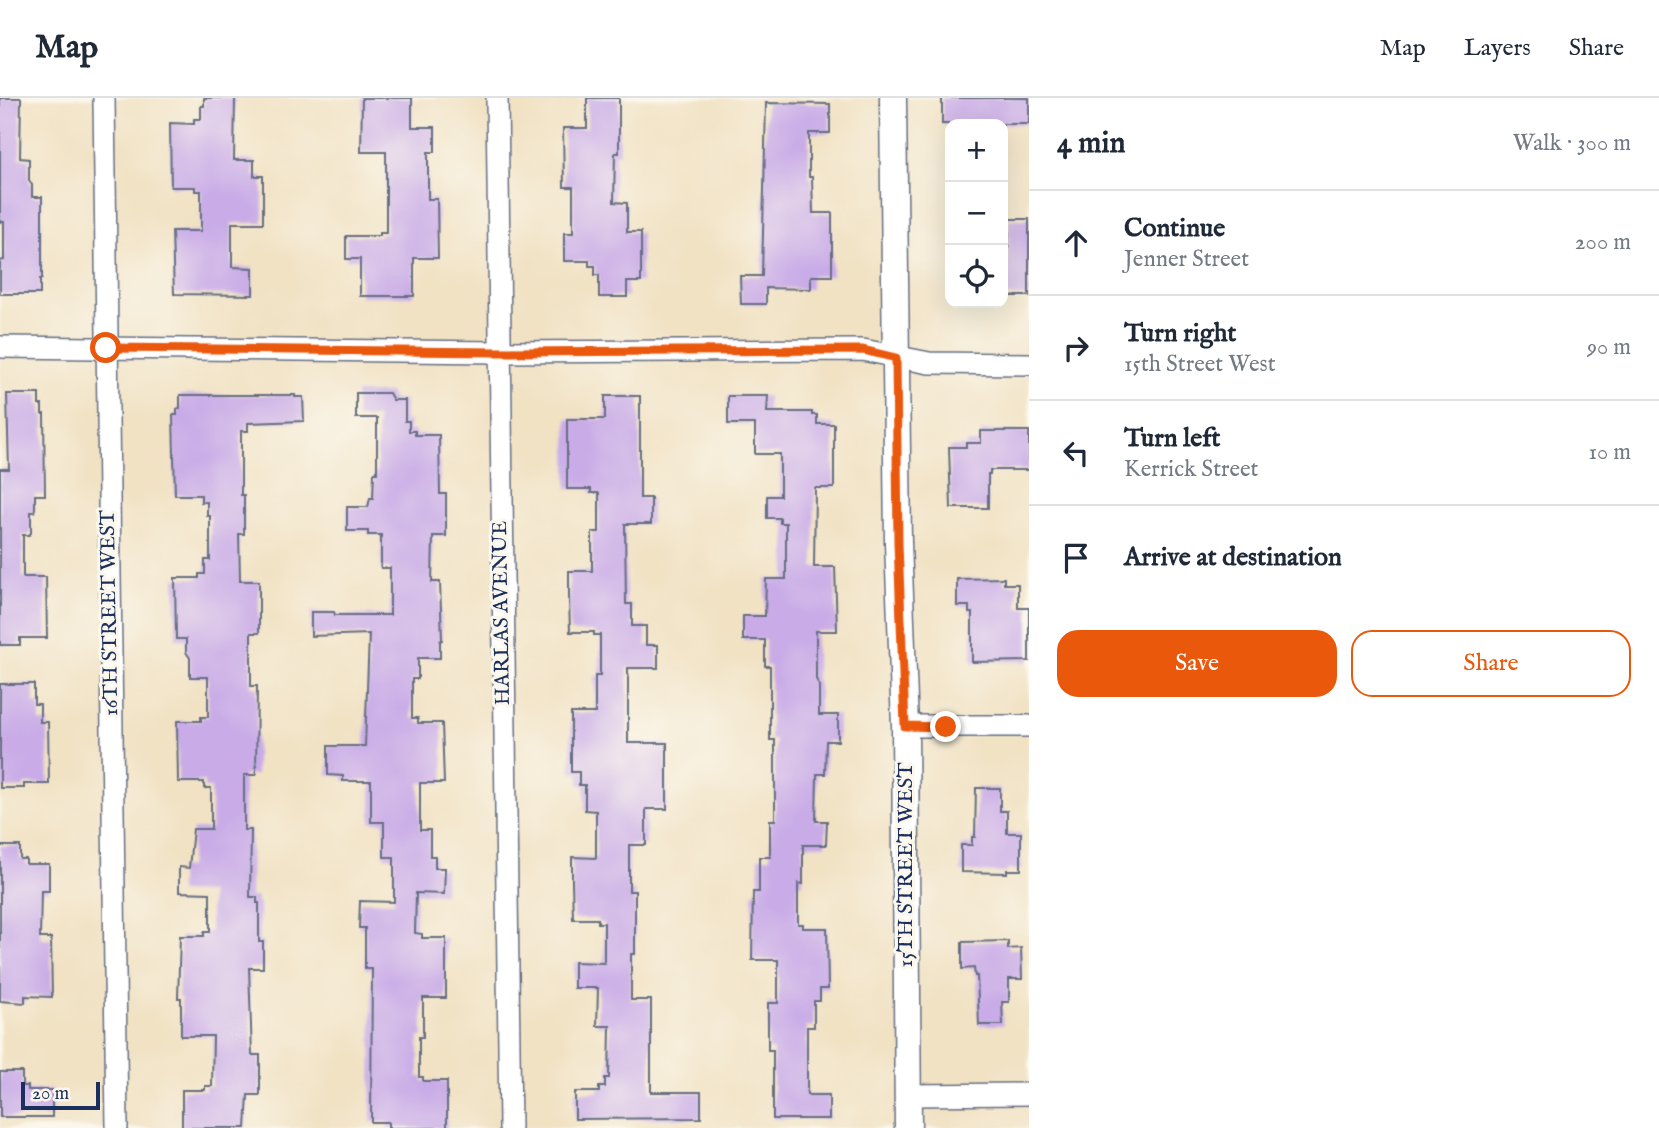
<!DOCTYPE html>
<meta charset="utf-8">
<style>
:root{--surface:#fff;--page:#f2f2f3;--text:#1f2937;--muted:#747a83;--line:#e0e1e3;--accent:#ea580c}
body{margin:0;font-family:"IM FELL English",serif;background:var(--page);color:var(--text)}
.controls{position:absolute;right:21px;top:21px;display:grid;overflow:hidden;border-radius:14px;box-shadow:0 7px 28px #0002}
.controls button{width:63px;height:63px;display:grid;place-items:center;padding:0;border:0;border-bottom:2px solid var(--line);background:var(--surface);color:var(--text);font:35px sans-serif}
.scale{position:absolute;left:21px;bottom:18px;width:79px;box-sizing:border-box;padding-left:7px;border:4px solid #1b2f5e;border-top:0;font-size:19px;line-height:24px;white-space:nowrap;color:#1b2f5e;-webkit-text-stroke:5px #fbf7ec;paint-order:stroke}
.stop{position:absolute;width:21px;height:21px;margin:-16px;border:5px solid #ea580c;border-radius:50%;background:#fff}
.stop.end{background:#ea580c;border-color:#fff;box-shadow:0 2px 7px #0008}
.list{margin:0;padding:0;list-style:none}
h2{display:flex;justify-content:space-between;align-items:center;height:91px;margin:0;padding:0 28px;font-size:30px}
h2 small{font-size:23px;font-weight:400;color:var(--muted)}
.list li{display:grid;grid-template-columns:46px 1fr auto;gap:21px;align-items:center;box-sizing:border-box;height:105px;padding:0 28px;border-top:2px solid var(--line)}
.list b{display:block;font-size:26px;white-space:nowrap}
.list p{margin:0;font-size:23px;white-space:nowrap;color:var(--muted)}
.list em{font-size:23px;font-style:normal;color:var(--muted)}
.actions{display:flex;gap:14px;padding:21px 28px}
.actions a{flex:1;padding:16px 0;border:2px solid var(--accent);border-radius:21px;text-align:center;font-size:24px;color:var(--accent)}
.actions .main{background:var(--accent);color:#fff}
.icon{flex:none;width:38px;height:38px;fill:none;stroke:currentColor;stroke-width:2;stroke-linecap:round;stroke-linejoin:round}
.map{position:relative;flex:none;width:1029px;height:1030px;overflow:hidden}
header{display:flex;align-items:center;gap:42px;box-sizing:border-box;height:98px;padding:0 35px;background:var(--surface);border-bottom:2px solid var(--line)}
header strong{font-size:33px}
nav{display:flex;gap:38px;margin-inline-start:auto;font-size:24px}
main{display:flex}
aside{flex:1;background:var(--surface)}
.map>svg:first-child{display:block}
.building{fill:#c9ace7}
.lines{fill:none;stroke-linecap:round;stroke-linejoin:round}
.minor-casing{stroke:#666e82;stroke-width:24}
.tertiary-casing{stroke:#666e82;stroke-width:29}
.minor{stroke:#fff;stroke-width:21}
.tertiary{stroke:#fff;stroke-width:26}
.route{stroke:#ea580c;stroke-width:9}
.labels{text-anchor:middle;dominant-baseline:central;stroke-width:6;stroke-linejoin:round;paint-order:stroke}
.street-label{font-size:21px;fill:#1b2f5e;stroke:#fbf7ec}
</style>
<header>
<strong>Map</strong>
<nav><a>Map</a><a>Layers</a><a>Share</a></nav>
</header>
<main>
<div class="map">
<svg width="1029" height="1030" viewBox="0 0 1029 1030">
<rect width="100%" height="100%" fill="#fbf7ec"/>
<filter id="ink" filterUnits="userSpaceOnUse"><feTurbulence type="fractalNoise" baseFrequency=".0143" numOctaves="2"/><feDisplacementMap in="SourceGraphic" scale="14" xChannelSelector="R" yChannelSelector="G"/><feConvolveMatrix kernelMatrix="1 2 1 2 8 2 1 2 1" color-interpolation-filters="sRGB"/></filter>
<filter id="wash" filterUnits="userSpaceOnUse"><feTurbulence type="fractalNoise" baseFrequency=".00686" numOctaves="4" result="noise"/><feDisplacementMap in="SourceGraphic" scale="28" xChannelSelector="R" yChannelSelector="G"/><feGaussianBlur stdDeviation="1.57" result="paint"/><feColorMatrix in="noise" values="0 0 0 0 0 0 0 0 0 0 0 0 0 0 0 0 0 1.4 0 .05"/><feComposite in="paint" operator="in"/></filter>
<g filter="url(#wash)">
<rect width="100%" height="100%" fill="#f1e2c4"/>
<g id="blocks">
<!-- building -->
<g class="building">
<path d="M 0,0 L 21,0 L 20,60 L 29,61 L 29,82 L 32,87 L 32,99 L 42,99 L 42,181 L 40,181 L 40,196 L 0,196 L 0,163 L 4,162 L 4,124 L 0,124 Z"/>
<path d="M 204,0 L 235,0 L 234,62 L 254,62 L 254,78 L 263,78 L 263,125 L 232,125 L 232,169 L 253,170 L 253,197 L 174,196 L 172,133 L 201,133 L 201,93 L 195,93 L 195,89 L 171,89 L 170,25 L 194,26 L 194,21 L 201,21 L 201,8 L 204,8 Z"/>
<path d="M 362,0 L 412,0 L 412,29 L 435,29 L 435,54 L 428,54 L 428,101 L 437,101 L 438,160 L 414,160 L 414,198 L 360,198 L 360,161 L 346,161 L 346,138 L 380,138 L 380,135 L 386,135 L 386,54 L 361,54 Z"/>
<path d="M 587,0 L 619,0 L 619,55 L 615,55 L 614,104 L 627,105 L 627,134 L 641,134 L 641,184 L 627,184 L 627,199 L 599,199 L 599,177 L 595,177 L 595,168 L 589,168 L 589,163 L 564,163 L 564,135 L 573,135 L 573,89 L 564,89 L 563,30 L 587,30 Z"/>
<rect x="942" y="0" width="87" height="26"/>
<path d="M 766,5 L 830,6 L 830,35 L 809,35 L 809,79 L 812,79 L 813,115 L 832,115 L 832,178 L 811,178 L 811,191 L 766,190 L 766,206 L 741,206 L 740,178 L 762,178 Z"/>
<path d="M 1009,121 L 1029,121 L 1029,198 L 1007,198 Z"/>
<path d="M 356,295 L 389,295 L 393,302 L 405,302 L 405,323 L 409,323 L 409,333 L 415,333 L 415,337 L 439,337 L 440,396 L 446,396 L 446,438 L 433,438 L 432,484 L 440,484 L 442,542 L 440,543 L 440,560 L 418,560 L 418,581 L 412,581 L 412,620 L 418,620 L 418,625 L 442,625 L 444,685 L 420,685 L 420,732 L 430,732 L 430,758 L 435,758 L 435,770 L 445,770 L 444,796 L 416,795 L 415,835 L 422,836 L 422,840 L 446,840 L 446,900 L 423,900 L 423,939 L 419,939 L 419,979 L 423,979 L 423,983 L 447,983 L 447,1030 L 388,1030 L 388,1024 L 371,1024 L 372,871 L 365,871 L 365,830 L 359,830 L 360,803 L 394,804 L 394,759 L 384,759 L 384,724 L 371,724 L 371,683 L 343,683 L 343,678 L 328,677 L 328,648 L 365,648 L 369,536 L 311,538 L 311,514 L 334,514 L 335,517 L 390,517 L 390,470 L 381,470 L 381,437 L 368,437 L 368,433 L 347,433 L 347,409 L 368,409 L 370,400 L 373,400 L 374,375 L 377,375 L 377,320 L 356,320 Z"/>
<path d="M 7,296 L 39,296 L 39,307 L 42,307 L 42,316 L 44,316 L 45,397 L 35,397 L 35,410 L 34,414 L 31,414 L 31,435 L 29,437 L 23,437 L 23,479 L 46,479 L 47,540 L 20,540 L 20,547 L 0,547 L 0,371 L 9,371 Z"/>
<path d="M 180,297 L 295,297 L 295,299 L 303,299 L 304,323 L 248,325 L 248,333 L 241,333 L 241,397 L 244,397 L 244,436 L 239,436 L 240,483 L 259,483 L 259,535 L 251,535 L 251,588 L 257,588 L 256,677 L 244,677 L 244,732 L 251,732 L 250,799 L 257,799 L 257,805 L 259,805 L 259,844 L 263,844 L 263,870 L 249,870 L 252,957 L 260,957 L 260,997 L 248,997 L 246,1030 L 182,1030 L 182,992 L 205,992 L 205,988 L 212,988 L 213,938 L 181,938 L 181,900 L 178,900 L 180,838 L 204,838 L 204,834 L 210,834 L 210,795 L 179,794 L 179,769 L 189,770 L 193,731 L 211,731 L 211,690 L 204,690 L 204,684 L 178,684 L 177,623 L 201,623 L 201,619 L 208,619 L 208,579 L 190,579 L 190,560 L 186,554 L 186,541 L 176,541 L 175,480 L 199,480 L 199,476 L 205,476 L 205,462 L 210,462 L 210,418 L 207,418 L 207,404 L 201,404 L 201,397 L 175,397 L 173,317 L 177,317 L 177,311 L 180,310 Z"/>
<path d="M 605,298 L 640,298 L 640,400 L 651,400 L 651,426 L 625,426 L 626,506 L 632,506 L 632,528 L 646,528 L 646,547 L 658,547 L 658,570 L 628,570 L 628,645 L 667,645 L 667,711 L 646,711 L 646,747 L 629,747 L 629,793 L 635,793 L 635,856 L 631,856 L 631,902 L 651,902 L 651,994 L 701,994 L 701,1020 L 575,1021 L 575,994 L 599,994 L 599,989 L 605,989 L 605,980 L 609,980 L 610,928 L 597,928 L 598,890 L 574,890 L 574,864 L 604,865 L 604,825 L 598,825 L 598,821 L 573,821 L 572,784 L 572,759 L 596,760 L 596,713 L 585,712 L 585,687 L 579,687 L 579,674 L 571,674 L 571,615 L 595,615 L 595,578 L 600,578 L 600,537 L 594,537 L 594,534 L 570,534 L 569,498 L 569,473 L 592,473 L 592,434 L 599,434 L 599,395 L 591,395 L 591,391 L 567,391 L 567,321 L 605,321 Z"/>
<path d="M 728,298 L 768,298 L 767,314 L 812,314 L 812,317 L 817,317 L 817,326 L 834,326 L 834,390 L 815,390 L 814,469 L 835,469 L 837,533 L 816,533 L 816,581 L 819,587 L 819,617 L 838,617 L 838,643 L 826,643 L 825,676 L 817,676 L 816,723 L 827,723 L 826,747 L 803,747 L 803,786 L 798,785 L 798,826 L 803,826 L 803,830 L 827,830 L 828,891 L 820,891 L 820,903 L 814,903 L 814,929 L 807,929 L 807,997 L 829,997 L 829,1021 L 773,1021 L 773,952 L 768,952 L 768,905 L 778,905 L 778,862 L 752,862 L 753,794 L 759,794 L 759,759 L 770,759 L 770,722 L 775,722 L 775,642 L 770,642 L 770,568 L 765,568 L 765,542 L 743,542 L 743,518 L 765,518 L 766,481 L 786,481 L 786,425 L 780,425 L 780,420 L 767,420 L 767,398 L 780,398 L 780,356 L 755,356 L 755,326 L 728,326 Z"/>
<path d="M 981,333 L 1029,333 L 1029,372 L 990,372 L 990,376 L 988,376 L 988,410 L 951,410 L 949,349 L 966,349 L 966,345 L 981,345 Z"/>
<path d="M 1004,480 L 1004,486 L 1018,486 L 1018,510 L 1029,510 L 1029,563 L 972,564 L 972,515 L 969,515 L 969,508 L 957,508 L 957,481 Z"/>
<path d="M 0,586 L 34,586 L 34,606 L 40,606 L 40,624 L 48,624 L 49,686 L 24,686 L 24,690 L 0,690 Z"/>
<path d="M 976,690 L 1000,690 L 1000,713 L 1007,713 L 1007,735 L 1021,735 L 1021,772 L 1007,772 L 1007,775 L 961,774 L 961,747 L 972,747 L 972,739 L 975,739 Z"/>
<path d="M 0,748 L 20,748 L 20,761 L 26,761 L 26,766 L 49,766 L 49,793 L 41,793 L 40,840 L 51,840 L 52,899 L 25,898 L 25,905 L 0,903 Z"/>
<path d="M 1008,843 L 1008,851 L 1021,850 L 1022,881 L 1009,881 L 1009,904 L 1002,904 L 1003,927 L 979,927 L 977,878 L 975,878 L 974,870 L 962,871 L 962,844 Z"/>
<path d="M 0,974 L 22,974 L 22,988 L 28,988 L 28,992 L 52,992 L 52,1019 L 0,1019 Z"/>
</g>
</g>
</g>
<g filter="url(#ink)">
<use href="#blocks" fill-opacity="0" stroke="#666e82" stroke-width="2"/>
<g class="lines">
<!-- minor casing -->
<g class="minor-casing">
<g id="minor">
<path d="M 104,0 L 117,1030"/>
<path d="M 497,0 L 510,1030"/>
<path d="M 0,249 L 499,254 L 863,252 L 929,265 L 1029,266"/>
<path d="M 905,628 L 1029,628"/>
<path d="M 907,997 L 1029,996"/>
</g>
</g>
<!-- tertiary casing -->
<g class="tertiary-casing">
<path id="tertiary" d="M 893,0 L 898,445 L 905,628 L 908,1030"/>
</g>
<!-- minor -->
<use href="#minor" class="minor"/>
<!-- tertiary -->
<use href="#tertiary" class="tertiary"/>
</g>
</g>
<g class="lines" filter="url(#ink)">
<!-- route -->
<path class="route" d="M 106,250 L 499,254 L 863,252 L 896,260 L 898,445 L 905,628 L 946,629"/>
</g>
<g class="labels">
<!-- street labels -->
<g class="street-label">
<text transform="translate(110 515) rotate(-91)">16TH STREET WEST</text>
<text transform="translate(502 515) rotate(-91)">HARLAS AVENUE</text>
<text transform="translate(906 767) rotate(-90)">15TH STREET WEST</text>
</g>
</g>
</svg>
<div class="controls">
<button>+</button>
<button>−</button>
<button><svg class="icon" aria-label="locate" viewBox="0 0 24 24"><circle cx="12" cy="12" r="6"/><path d="M12 2v4M12 18v4M2 12h4M18 12h4"/></svg></button>
</div>
<div class="scale">20 m</div>
<div class="stop" style="left:106px;top:250px"></div>
<div class="stop end" style="left:946px;top:629px"></div>
</div>
<aside>
<h2>4 min<small>Walk · 300 m</small></h2>
<ul class="list">
<li><svg class="icon" aria-label="ahead" viewBox="0 0 24 24"><path d="M12 20V5M6 11l6-6 6 6"/></svg><div><b>Continue</b><p>Jenner Street</p></div><em>200 m</em></li>
<li><svg class="icon" aria-label="right" viewBox="0 0 24 24"><path d="M7 20v-9h11M14 6l5 5-5 5"/></svg><div><b>Turn right</b><p>15th Street West</p></div><em>90 m</em></li>
<li><svg class="icon" aria-label="left" viewBox="0 0 24 24"><path d="M17 20v-9H6M10 6l-5 5 5 5"/></svg><div><b>Turn left</b><p>Kerrick Street</p></div><em>10 m</em></li>
<li><svg class="icon" aria-label="arrive" viewBox="0 0 24 24"><path d="M6 21V4h12l-3 4 3 4H6"/></svg><div><b>Arrive at destination</b></div></li>
</ul>
<div class="actions"><a class="main">Save</a><a>Share</a></div>
</aside>
</main>
